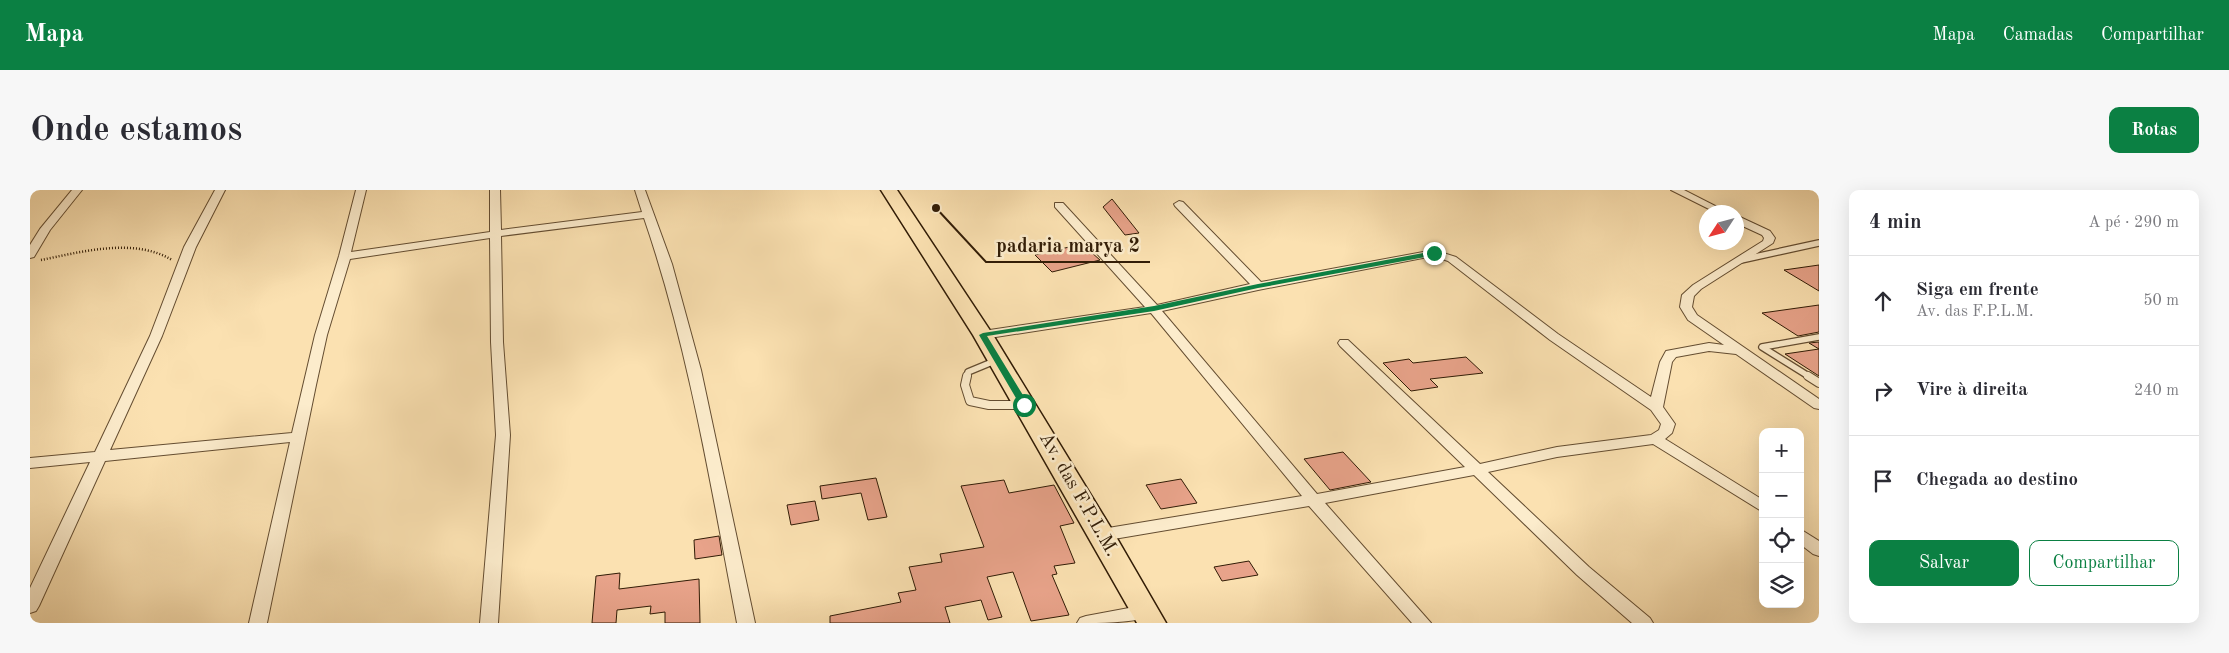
<!DOCTYPE html>
<html lang="pt">
<meta charset="utf-8">
<style>
:root{--surface:#fff;--page:#f7f7f7;--text:#2b2b33;--muted:#7c7c81;--line:#e1e1e2;--accent:#0b8043}
body{margin:0;font-family:"Old Standard TT",serif;background:var(--page);color:var(--text)}
.controls{position:absolute;right:15px;bottom:15px;display:grid;overflow:hidden;border-radius:10px;box-shadow:0 5px 20px #0002}
.controls button{width:45px;height:45px;display:grid;place-items:center;padding:0;border:0;border-bottom:1px solid var(--line);background:var(--surface);color:var(--text);font:25px sans-serif}
.compass{position:absolute;left:1669px;top:15px;width:45px;height:45px;border-radius:50%;background:var(--surface);box-shadow:0 5px 20px #0002;rotate:234deg}
.stop{position:absolute;width:15px;height:15px;margin:-11px;border:4px solid #0b8043;border-radius:50%;background:#fff}
.stop.end{background:#0b8043;border-color:#fff;box-shadow:0 1px 5px #0008}
.list{margin:0;padding:0;list-style:none}
h2{display:flex;justify-content:space-between;align-items:center;height:65px;margin:0;padding:0 20px;font-size:21px}
h2 small{font-size:16px;font-weight:400;color:var(--muted)}
.list li{display:grid;grid-template-columns:32px 1fr auto;gap:15px;align-items:center;box-sizing:border-box;height:90px;padding:0 20px;border-top:1px solid var(--line)}
.list b{display:block;font-size:19px;white-space:nowrap}
.list p{margin:0;font-size:16px;white-space:nowrap;color:var(--muted)}
.list em{font-size:16px;font-style:normal;color:var(--muted)}
.actions{display:flex;gap:10px;padding:15px 20px}
.actions a{flex:1;padding:11px 0;border:1px solid var(--accent);border-radius:10px;text-align:center;font-size:18px;color:var(--accent)}
.actions .main{background:var(--accent);color:#fff}
.icon{flex:none;width:28px;height:28px;fill:none;stroke:currentColor;stroke-width:2;stroke-linecap:round;stroke-linejoin:round}
.map{position:relative;flex:none;width:1789px;height:433px;overflow:hidden;border-radius:10px}
header{display:flex;align-items:center;gap:30px;box-sizing:border-box;height:70px;padding:0 25px;background:var(--accent);color:#fff}
header strong{font-size:24px}
nav{display:flex;gap:28px;margin-inline-start:auto;font-size:18px}
.intro{display:flex;align-items:center;justify-content:space-between;box-sizing:border-box;height:120px;padding:0 30px}
h1{margin:0;font-size:35px}
.button{padding:12px 22px;border-radius:10px;background:var(--accent);color:#fff;font-size:18px;font-weight:700}
main{display:flex;gap:30px;padding:0 30px}
aside{flex:1;background:var(--surface);border-radius:10px;box-shadow:0 5px 20px #0002}
.map>svg:first-child{display:block}
.building{fill:#e8a38a;stroke:#311c06}
.lines{fill:none;stroke-linecap:round;stroke-linejoin:round}
.lane-far1-casing{stroke:#644d31;stroke-width:8}
.lane-casing{stroke:#644d31;stroke-width:10}
.street-casing{stroke:#644d31;stroke-width:2}
.primary-casing{stroke:#311c06;stroke-width:3}
.path{stroke:#311c06;stroke-width:2.5;stroke-dasharray:1 2;stroke-linecap:butt}
.lane-far1{stroke:#fceccc;stroke-width:5.5}
.lane{stroke:#fceccc;stroke-width:8}
.street{fill:#fceccc;fill-rule:evenodd}
.primary{fill:#fbe1b1;fill-rule:evenodd}
.route{fill:#0b8043}
.labels{text-anchor:middle;dominant-baseline:central;stroke-width:5;stroke-linejoin:round;paint-order:stroke}
.street-label{font-size:19px;fill:#311c06;stroke:#fceccc}
.leader{fill:none;stroke:#311c06;stroke-width:2}
.callout-dot{fill:#311c06;stroke:#fceccc;stroke-width:2}
.callout-label{font-size:20px;text-anchor:middle;font-weight:bold;fill:#311c06;stroke:#fceccc;stroke-width:5;stroke-linejoin:round;paint-order:stroke}
</style>
<header>
<strong>Mapa</strong>
<nav><a>Mapa</a><a>Camadas</a><a>Compartilhar</a></nav>
</header>
<div class="intro"><h1>Onde estamos</h1><a class="button">Rotas</a></div>
<main>
<div class="map">
<svg width="1789" height="433" viewBox="0 0 1789 433">
<rect width="100%" height="100%" fill="#fbe1b1"/>
<filter id="stains"><feTurbulence type="fractalNoise" baseFrequency=".004" numOctaves="4"/><feColorMatrix values="0 0 0 0 .2 0 0 0 0 .09 0 0 0 0 .02 0 0 0 .5 -.17"/></filter>
<radialGradient id="worn" r=".72"><stop offset=".6" stop-color="#630" stop-opacity="0"/><stop offset="1" stop-color="#630" stop-opacity=".3"/></radialGradient>
<!-- building -->
<g class="building">
<path d="M 1082,9 L 1109,43 L 1095,45 L 1073,17 Z"/>
<path d="M 1052,54 L 1070,70 L 1022,82 L 1005,65 Z"/>
<path d="M 1789,75 L 1789,101 L 1754,80 Z"/>
<path d="M 1789,115 L 1789,142 L 1768,146 L 1732,123 Z"/>
<path d="M 1789,152 L 1789,186 L 1755,164 L 1789,159 L 1779,153 Z"/>
<path d="M 1436,167 L 1453,183 L 1400,189 L 1408,197 L 1381,201 L 1353,173 L 1379,169 L 1383,173 Z"/>
<path d="M 1313,262 L 1341,292 L 1300,300 L 1274,269 Z"/>
<path d="M 846,288 L 857,327 L 838,330 L 831,303 L 792,309 L 790,296 Z"/>
<path d="M 1151,289 L 1167,313 L 1131,319 L 1116,295 Z"/>
<path d="M 974,290 L 979,303 L 1024,295 L 1044,333 L 1030,336 L 1045,373 L 1024,376 L 1027,384 L 1022,385 L 1039,425 L 1001,431 L 983,382 L 957,387 L 972,427 L 958,430 L 951,410 L 915,417 L 920,433 L 800,433 L 800,426 L 871,412 L 868,403 L 886,400 L 879,377 L 912,372 L 910,364 L 954,357 L 931,296 Z"/>
<path d="M 785,311 L 789,330 L 761,335 L 757,315 Z"/>
<path d="M 689,346 L 692,365 L 665,369 L 664,350 Z"/>
<path d="M 1219,371 L 1228,385 L 1192,391 L 1184,377 Z"/>
<path d="M 590,383 L 589,399 L 669,389 L 670,433 L 635,433 L 635,422 L 620,424 L 621,416 L 587,420 L 586,433 L 562,433 L 566,386 Z"/>
</g>
<g class="lines">
<!-- lane-far1 casing -->
<g class="lane-far1-casing">
<g id="lane-far1">
<path d="M 1711,70 L 1789,53"/>
<path d="M 937,187 L 938,182 L 967,170"/>
<path d="M 1780,187 L 1732,157 L 1789,147"/>
</g>
</g>
<!-- lane casing -->
<g class="lane-casing">
<g id="lane">
<path d="M 937,186 L 935,195 L 940,211 L 959,215 L 990,215"/>
<path d="M 1778,186 L 1789,193"/>
</g>
</g>
<!-- street casing -->
<g class="street-casing">
<g id="street">
<path d="M 42,0 L 52,0 L 20,40 L 4,67 L 0,68 L 0,55 L 10,39 Z"/>
<path d="M 185,0 L 195,0 L 166,57 L 132,146 L 80,260 L 262,243 L 285,145 L 309,66 L 326,0 L 336,0 L 321,62 L 460,42 L 460,0 L 470,0 L 471,40 L 612,22 L 605,0 L 615,0 L 642,74 L 671,180 L 725,433 L 707,433 C 681,297 659,159 614,28 L 471,46 L 473,152 L 480,245 L 468,433 L 450,433 L 466,245 L 461,152 L 460,48 L 320,69 L 297,145 L 286,195 L 237,433 L 219,433 L 260,252 L 75,271 L 9,416 L 6,421 L 0,423 L 0,398 L 60,272 L 0,278 L 0,268 L 65,262 L 120,146 L 154,57 Z"/>
<path d="M 1641,0 L 1654,0 L 1697,22 L 1685,22 Z"/>
<path d="M 1149,11 L 1153,12 L 1231,92 L 1404,60 L 1426,67 L 1528,144 L 1621,207 L 1630,172 L 1636,161 L 1679,153 L 1694,155 L 1658,130 L 1650,117 L 1652,105 L 1663,95 L 1733,51 L 1734,48 L 1732,45 L 1706,33 L 1706,26 L 1710,27 L 1740,41 L 1745,48 L 1743,53 L 1671,99 L 1664,106 L 1662,117 L 1667,125 L 1789,209 L 1789,219 L 1784,218 L 1706,164 L 1679,161 L 1646,167 L 1642,172 L 1633,217 L 1645,234 L 1642,243 L 1635,249 L 1733,310 L 1733,322 L 1623,254 L 1527,267 L 1458,282 L 1559,377 L 1620,428 L 1623,433 L 1602,433 L 1547,385 L 1444,285 L 1295,313 L 1401,433 L 1382,433 L 1279,316 L 1072,351 L 1066,349 L 1064,345 L 1066,341 L 1072,339 L 1272,306 L 1121,123 L 953,149 L 947,145 L 953,141 L 1115,117 L 1025,17 L 1025,13 L 1033,13 L 1127,115 L 1220,94 L 1145,16 L 1144,14 ZM 1403,66 L 1418,71 L 1520,150 L 1621,220 L 1631,234 L 1629,240 L 1621,245 L 1527,257 L 1450,274 L 1318,150 L 1310,150 L 1308,153 L 1310,156 L 1435,277 L 1287,304 L 1132,121 L 1228,100 Z"/>
<path d="M 1770,339 L 1789,351 L 1789,366 L 1783,364 L 1770,354 Z"/>
<path d="M 1115,415 L 1121,417 L 1124,422 L 1121,427 C 1097,433 1072,433 1047,433 L 1050,428 L 1056,426 Z"/>
</g>
</g>
<!-- primary casing -->
<g class="primary-casing">
<path id="primary" d="M 851,0 L 867,0 L 963,145 L 1081,338 L 1136,433 L 1107,433 L 943,145 Z"/>
</g>
<!-- path -->
<path class="path" d="M 11,70 C 51,62 104,47 142,70"/>
<!-- lane-far1 -->
<use href="#lane-far1" class="lane-far1"/>
<!-- lane -->
<use href="#lane" class="lane"/>
<!-- street -->
<use href="#street" class="street"/>
<!-- primary -->
<use href="#primary" class="primary"/>
</g>
<!-- route -->
<path class="route" d="M 1404,61 L 1407,63 L 1406,65 L 1228,98 L 1124,121 L 957,146 L 999,215 L 994,218 L 990,215 L 949,145 L 953,143 L 1124,116 L 1228,94 Z"/>
<g class="labels">
<!-- street labels -->
<g class="street-label">
<text transform="translate(1048 305) rotate(60)">Av. das F.P.L.M.</text>
</g>
</g>
<!-- callouts -->
<path class="leader" d="M906 18L956 72H1120"/>
<circle class="callout-dot" cx="906" cy="18" r="5"/>
<g class="callout-label">
<text x="1038" y="62">padaria marya 2</text>
</g>
<rect width="100%" height="100%" filter="url(#stains)"/>
<rect width="100%" height="100%" fill="url(#worn)"/>
</svg>
<div class="controls">
<button>+</button>
<button>−</button>
<button><svg class="icon" aria-label="locate" viewBox="0 0 24 24"><circle cx="12" cy="12" r="6"/><path d="M12 2v4M12 18v4M2 12h4M18 12h4"/></svg></button>
<button><svg class="icon" aria-label="layers" viewBox="0 0 24 24"><path d="M12 4l9 5-9 5-9-5zM3 14l9 5 9-5"/></svg></button>
</div>
<svg class="compass" viewBox="-18 -18 36 36"><path d="M0-13l5 13h-10z" fill="#e53935"/><path d="M0 13l5-13h-10z" fill="#7c7c81"/></svg>
<div class="stop" style="left:994px;top:215px"></div>
<div class="stop end" style="left:1404px;top:63px"></div>
</div>
<aside>
<h2>4 min<small>A pé · 290 m</small></h2>
<ul class="list">
<li><svg class="icon" aria-label="ahead" viewBox="0 0 24 24"><path d="M12 20V5M6 11l6-6 6 6"/></svg><div><b>Siga em frente</b><p>Av. das F.P.L.M.</p></div><em>50 m</em></li>
<li><svg class="icon" aria-label="right" viewBox="0 0 24 24"><path d="M7 20v-9h11M14 6l5 5-5 5"/></svg><div><b>Vire à direita</b></div><em>240 m</em></li>
<li><svg class="icon" aria-label="arrive" viewBox="0 0 24 24"><path d="M6 21V4h12l-3 4 3 4H6"/></svg><div><b>Chegada ao destino</b></div></li>
</ul>
<div class="actions"><a class="main">Salvar</a><a>Compartilhar</a></div>
</aside>
</main>
